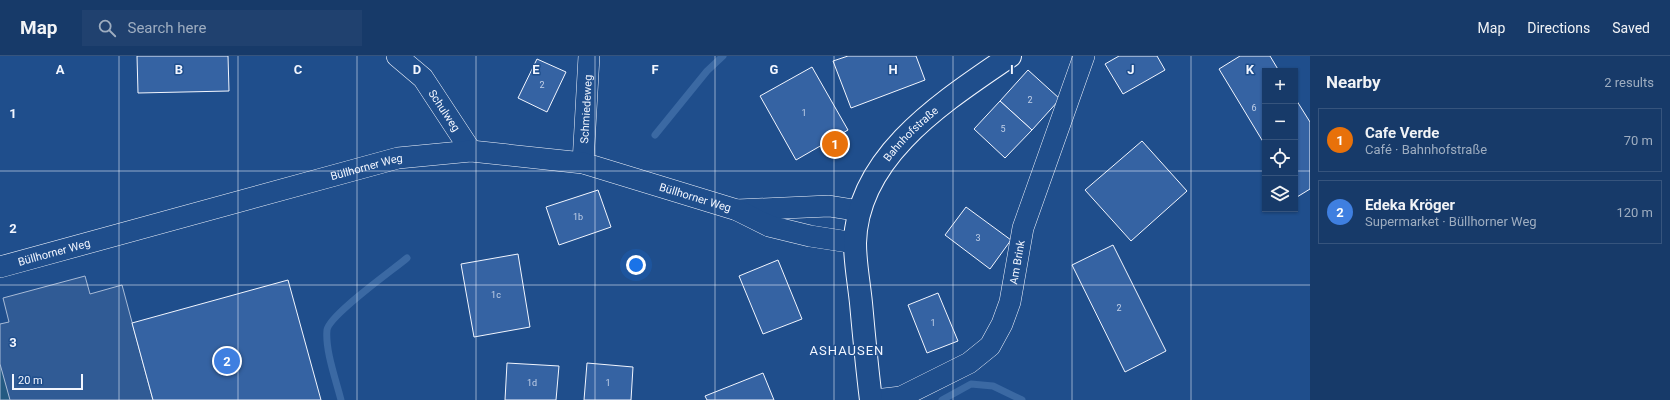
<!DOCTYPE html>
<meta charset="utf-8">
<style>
:root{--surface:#173a69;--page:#20416f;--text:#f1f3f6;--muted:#9eadc0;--line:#36547d;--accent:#ea580c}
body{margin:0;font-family:Roboto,sans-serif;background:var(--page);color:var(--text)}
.controls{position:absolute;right:12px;top:12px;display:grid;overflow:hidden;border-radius:0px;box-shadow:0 1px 3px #0004}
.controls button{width:36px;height:36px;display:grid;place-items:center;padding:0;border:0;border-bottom:1px solid var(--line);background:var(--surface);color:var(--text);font:20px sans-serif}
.scale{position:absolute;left:12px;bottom:10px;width:71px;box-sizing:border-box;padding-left:4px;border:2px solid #f2f6ff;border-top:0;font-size:11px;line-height:14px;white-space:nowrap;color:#f2f6ff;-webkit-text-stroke:3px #1f4e8c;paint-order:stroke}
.you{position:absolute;left:636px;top:209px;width:14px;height:14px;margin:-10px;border:3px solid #fff;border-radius:50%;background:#1a73e8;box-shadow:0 0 0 6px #1a73e833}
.badge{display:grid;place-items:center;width:26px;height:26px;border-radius:50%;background:var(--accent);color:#fff;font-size:13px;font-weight:700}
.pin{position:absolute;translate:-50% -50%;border:2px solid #fff;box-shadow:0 1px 4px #0006}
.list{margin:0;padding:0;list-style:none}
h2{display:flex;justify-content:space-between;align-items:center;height:52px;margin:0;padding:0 16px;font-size:17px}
h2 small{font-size:13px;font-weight:400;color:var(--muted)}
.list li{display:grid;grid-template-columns:26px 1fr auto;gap:12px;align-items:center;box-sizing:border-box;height:64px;margin:0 8px 8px;padding:0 8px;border:1px solid var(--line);border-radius:0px}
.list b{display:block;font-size:15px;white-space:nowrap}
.list p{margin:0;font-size:13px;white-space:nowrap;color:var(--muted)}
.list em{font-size:13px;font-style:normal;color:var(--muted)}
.icon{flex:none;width:22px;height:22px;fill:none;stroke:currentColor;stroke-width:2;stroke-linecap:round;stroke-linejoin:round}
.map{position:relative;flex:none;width:1310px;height:344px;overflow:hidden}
header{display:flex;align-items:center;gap:24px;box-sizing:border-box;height:56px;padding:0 20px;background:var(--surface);border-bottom:1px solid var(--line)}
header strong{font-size:19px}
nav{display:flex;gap:22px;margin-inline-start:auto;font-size:14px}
.search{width:280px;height:36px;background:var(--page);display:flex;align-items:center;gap:10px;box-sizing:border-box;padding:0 14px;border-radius:0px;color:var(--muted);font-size:15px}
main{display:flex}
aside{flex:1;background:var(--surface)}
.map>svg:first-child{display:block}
.green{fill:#245a82;stroke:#a8bbd7}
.parking{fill:#305b95;stroke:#a8bbd7}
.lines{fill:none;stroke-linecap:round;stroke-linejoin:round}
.stream{stroke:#3b69a3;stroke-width:7}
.building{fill:#3563a3;stroke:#f2f6ff}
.street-casing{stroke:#f2f6ff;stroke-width:22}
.secondary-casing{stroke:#f2f6ff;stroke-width:24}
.street{stroke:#1f4e8c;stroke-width:21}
.secondary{stroke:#1f4e8c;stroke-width:22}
.grid{fill:none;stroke:#f2f6ff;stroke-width:1;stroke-opacity:0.55}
.labels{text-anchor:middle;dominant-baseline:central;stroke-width:3;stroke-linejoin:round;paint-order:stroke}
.number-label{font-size:9px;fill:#c3d1e8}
.street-label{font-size:11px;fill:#f2f6ff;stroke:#1f4e8c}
.quarter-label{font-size:13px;letter-spacing:1px;fill:#f2f6ff;stroke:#1f4e8c}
.grid-label{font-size:13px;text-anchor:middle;font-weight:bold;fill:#f2f6ff;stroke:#1f4e8c;stroke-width:3;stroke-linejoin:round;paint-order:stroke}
</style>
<header>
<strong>Map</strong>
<div class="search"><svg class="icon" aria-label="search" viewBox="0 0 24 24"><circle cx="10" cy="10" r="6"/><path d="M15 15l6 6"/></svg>Search here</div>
<nav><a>Map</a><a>Directions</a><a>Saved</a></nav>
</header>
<main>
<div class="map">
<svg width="1310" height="344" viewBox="0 0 1310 344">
<rect width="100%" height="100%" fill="#1f4e8c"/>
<!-- green -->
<path class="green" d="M 0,305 L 11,344 L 0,344 Z"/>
<!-- parking -->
<path class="parking" d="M 85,220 L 90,238 L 122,229 L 153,344 L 10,344 L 0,308 L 0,268 L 9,266 L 3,242 Z"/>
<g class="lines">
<!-- stream -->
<g class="stream">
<path d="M 655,79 L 707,15 L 723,0"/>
<path d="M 341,344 C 336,324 325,294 327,274 C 329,259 393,214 407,202"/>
<path d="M 942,344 L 971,328 L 993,330 L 1022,344"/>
</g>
</g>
<!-- building -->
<g class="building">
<path d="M 137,0 L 228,0 L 229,35 L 138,37 Z"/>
<path d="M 848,0 L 916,0 L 925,24 L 851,52 L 833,5 Z"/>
<path d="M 1119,0 L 1157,0 L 1165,14 L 1123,38 L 1105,8 Z"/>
<path d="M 1240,0 L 1270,0 L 1279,15 L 1265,15 L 1265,89 L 1219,13 Z"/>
<path d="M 537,3 L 566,16 L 547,56 L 518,42 Z"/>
<path d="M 812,11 L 848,74 L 796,104 L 760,40 Z"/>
<path d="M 1028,14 L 1060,43 L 1032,74 L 1000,45 Z"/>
<path d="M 1295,42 L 1310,66 L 1310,133 L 1297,141 L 1295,138 Z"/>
<path d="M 1000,45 L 1032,74 L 1005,102 L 974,73 Z"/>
<path d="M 1142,85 L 1187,135 L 1131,185 L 1085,134 Z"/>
<path d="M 598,134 L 611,171 L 559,189 L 546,151 Z"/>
<path d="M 966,151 L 1011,184 L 990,213 L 945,179 Z"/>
<path d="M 1113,189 L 1166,295 L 1125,316 L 1072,209 Z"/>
<path d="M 518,198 L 530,271 L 474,281 L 461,208 Z"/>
<path d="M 778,204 L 802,263 L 763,278 L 739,220 Z"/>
<path d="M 288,224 L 321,344 L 153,344 L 132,267 Z"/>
<path d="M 938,237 L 958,285 L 927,297 L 908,249 Z"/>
<path d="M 507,307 L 559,310 L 556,344 L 505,344 Z"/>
<path d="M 587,307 L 633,311 L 631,344 L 584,344 Z"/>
<path d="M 763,317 L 774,344 L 707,344 L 705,340 Z"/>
</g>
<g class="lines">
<!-- street casing -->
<g class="street-casing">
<g id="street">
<path id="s1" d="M 397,0 L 423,22 L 471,95"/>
<path id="s2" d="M 583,107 L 589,0"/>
<path d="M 737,154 L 829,150 L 860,155"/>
<path id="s3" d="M 0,211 L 398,102 L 471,95 L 583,107 L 737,154 L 769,170 L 810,180 L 855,187"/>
<path id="s4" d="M 875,344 L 901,341 L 969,307 L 990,290 L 1002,268 L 1010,246 L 1023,172 L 1084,0"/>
</g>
</g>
<!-- secondary casing -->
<g class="secondary-casing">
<g id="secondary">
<path id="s5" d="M 871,344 C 867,312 864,280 861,247 C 859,227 855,207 855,187 C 857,99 946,44 1010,0"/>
</g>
</g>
<!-- street -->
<use href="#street" class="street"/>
<!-- secondary -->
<use href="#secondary" class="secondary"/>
</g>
<!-- grid -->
<path class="grid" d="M 119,0 L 119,344M 238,0 L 238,344M 357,0 L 357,344M 476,0 L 476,344M 595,0 L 595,344M 715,0 L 715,344M 834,0 L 834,344M 953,0 L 953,344M 1072,0 L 1072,344M 1191,0 L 1191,344M 0,115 L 1265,115M 1295,115 L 1310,115M 0,229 L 1310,229"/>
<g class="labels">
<!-- number labels -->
<g class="number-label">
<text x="542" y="29">2</text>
<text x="1030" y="44">2</text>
<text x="1254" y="52">6</text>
<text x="804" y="57">1</text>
<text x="1003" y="73">5</text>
<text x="578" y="161">1b</text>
<text x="978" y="182">3</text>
<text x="496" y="239">1c</text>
<text x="1119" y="252">2</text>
<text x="933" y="267">1</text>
<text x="532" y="327">1d</text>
<text x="608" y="327">1</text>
</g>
<!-- street labels -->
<g class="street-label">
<text stroke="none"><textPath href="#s1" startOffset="73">Schulweg</textPath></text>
<text stroke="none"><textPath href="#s2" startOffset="54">Schmiedeweg</textPath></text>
<text stroke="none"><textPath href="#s5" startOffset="284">Bahnhofstraße</textPath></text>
<text stroke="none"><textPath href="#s3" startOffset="380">Büllhorner Weg</textPath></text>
<text stroke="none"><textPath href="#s3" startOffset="716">Büllhorner Weg</textPath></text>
<text stroke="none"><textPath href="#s3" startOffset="56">Büllhorner Weg</textPath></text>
<text stroke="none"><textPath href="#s4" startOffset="218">Am Brink</textPath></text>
</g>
<!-- quarter labels -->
<g class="quarter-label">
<text x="847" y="294">ASHAUSEN</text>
</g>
</g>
<g class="grid-label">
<text x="60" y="18">A</text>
<text x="179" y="18">B</text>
<text x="298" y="18">C</text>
<text x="417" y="18">D</text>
<text x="536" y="18">E</text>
<text x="655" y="18">F</text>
<text x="774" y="18">G</text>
<text x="893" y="18">H</text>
<text x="1012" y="18">I</text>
<text x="1131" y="18">J</text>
<text x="1250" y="18">K</text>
<text x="13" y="62">1</text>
<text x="13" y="177">2</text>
<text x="13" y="291">3</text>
</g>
</svg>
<div class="controls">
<button>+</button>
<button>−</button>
<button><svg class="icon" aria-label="locate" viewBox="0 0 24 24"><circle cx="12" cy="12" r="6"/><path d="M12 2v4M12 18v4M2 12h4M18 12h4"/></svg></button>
<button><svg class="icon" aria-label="layers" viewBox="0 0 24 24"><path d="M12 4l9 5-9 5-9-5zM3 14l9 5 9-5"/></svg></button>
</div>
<div class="scale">20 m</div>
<div class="you"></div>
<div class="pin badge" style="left:835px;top:88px;background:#e8710a">1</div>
<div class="pin badge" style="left:227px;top:305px;background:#3f7fe0">2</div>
</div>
<aside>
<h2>Nearby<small>2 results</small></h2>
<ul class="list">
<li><span class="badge" style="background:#e8710a">1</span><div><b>Cafe Verde</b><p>Café · Bahnhofstraße</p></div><em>70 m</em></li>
<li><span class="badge" style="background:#3f7fe0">2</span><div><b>Edeka Kröger</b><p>Supermarket · Büllhorner Weg</p></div><em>120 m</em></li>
</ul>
</aside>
</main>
